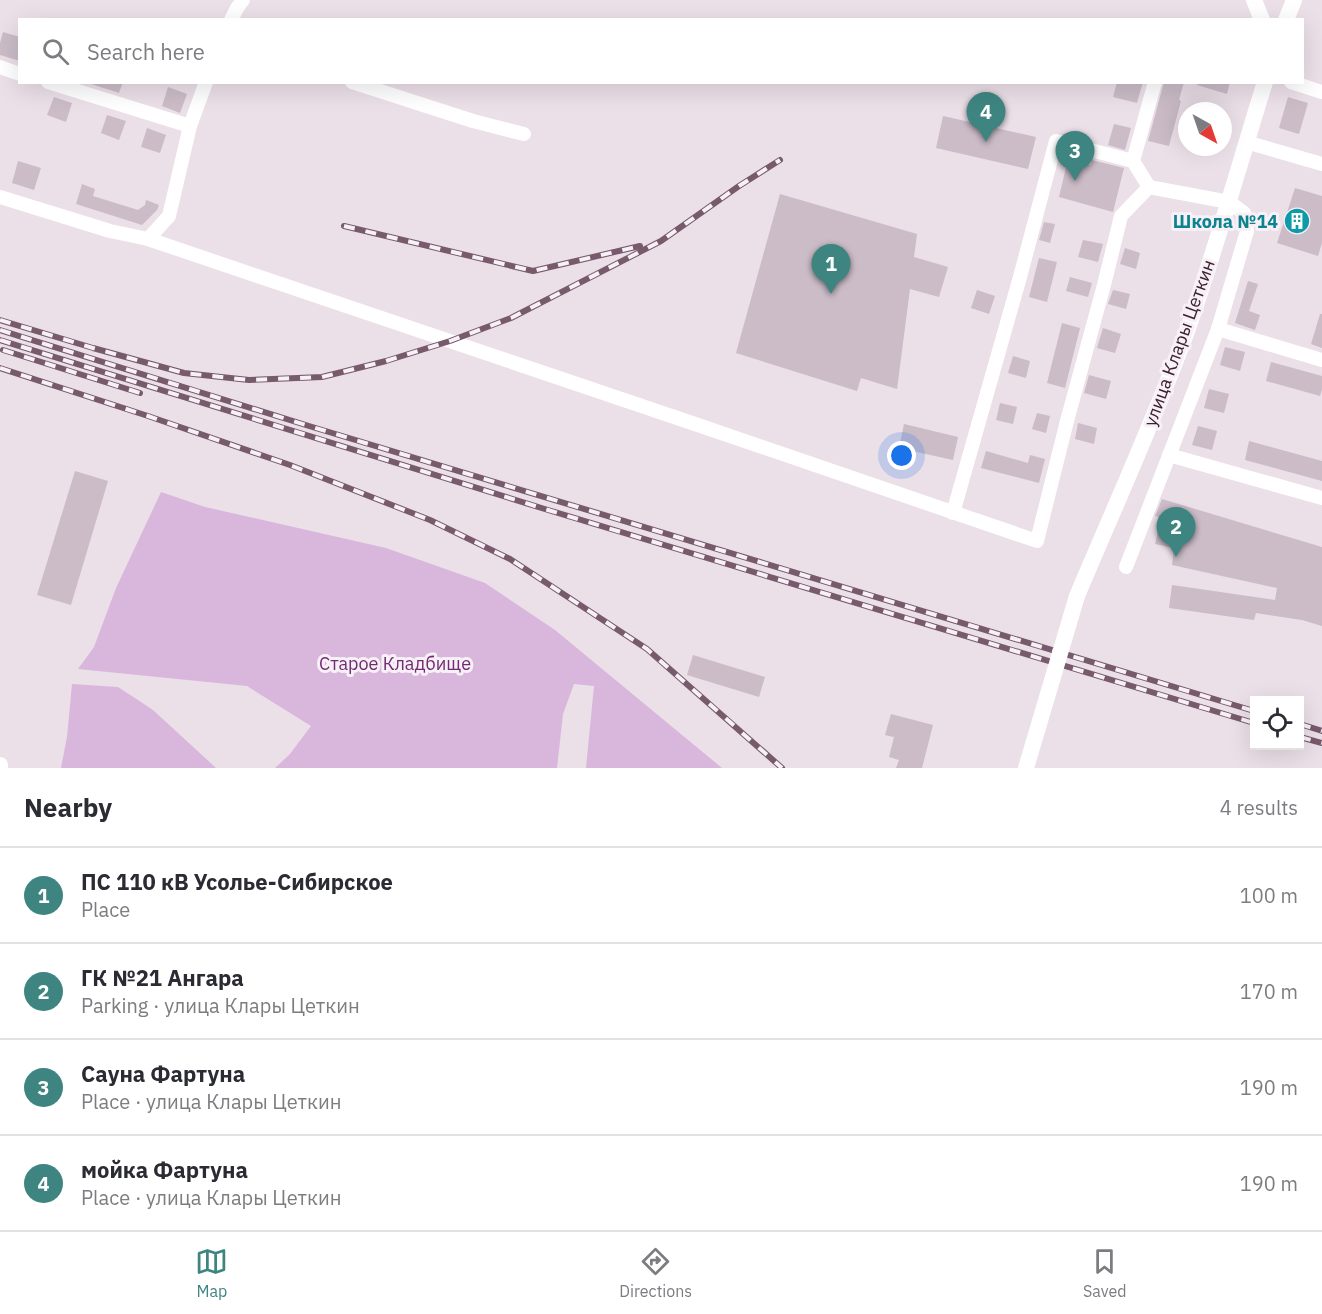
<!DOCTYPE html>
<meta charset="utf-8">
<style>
:root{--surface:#fff;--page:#f2f2f3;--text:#2b2b33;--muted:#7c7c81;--line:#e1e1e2;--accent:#3e8581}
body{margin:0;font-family:"IBM Plex Sans",sans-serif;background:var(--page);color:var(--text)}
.controls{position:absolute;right:18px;bottom:18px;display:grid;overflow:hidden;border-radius:0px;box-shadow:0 6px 24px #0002}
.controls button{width:54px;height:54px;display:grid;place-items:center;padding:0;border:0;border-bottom:2px solid var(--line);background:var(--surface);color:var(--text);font:30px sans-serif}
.compass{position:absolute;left:1178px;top:102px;width:54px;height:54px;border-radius:50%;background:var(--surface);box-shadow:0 6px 24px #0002;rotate:140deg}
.you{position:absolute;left:902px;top:456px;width:21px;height:21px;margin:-15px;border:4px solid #fff;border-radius:50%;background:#1a73e8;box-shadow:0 0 0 9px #1a73e833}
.badge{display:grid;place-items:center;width:39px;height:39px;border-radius:50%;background:var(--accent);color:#fff;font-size:20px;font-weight:700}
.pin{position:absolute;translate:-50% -50px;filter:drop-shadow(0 2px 3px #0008)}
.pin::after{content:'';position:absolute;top:32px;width:21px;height:18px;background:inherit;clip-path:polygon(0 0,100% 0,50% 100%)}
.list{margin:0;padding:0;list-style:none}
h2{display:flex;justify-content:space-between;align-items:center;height:78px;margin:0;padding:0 24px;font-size:26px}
h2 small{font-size:20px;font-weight:400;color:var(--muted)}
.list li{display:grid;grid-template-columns:39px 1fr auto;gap:18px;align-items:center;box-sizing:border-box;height:96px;padding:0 24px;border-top:2px solid var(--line)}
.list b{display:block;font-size:22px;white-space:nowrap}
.list p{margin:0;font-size:20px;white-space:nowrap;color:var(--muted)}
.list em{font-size:20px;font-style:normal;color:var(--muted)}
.icon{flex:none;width:33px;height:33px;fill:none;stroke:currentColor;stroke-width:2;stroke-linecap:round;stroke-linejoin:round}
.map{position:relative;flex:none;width:1322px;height:768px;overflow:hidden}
.search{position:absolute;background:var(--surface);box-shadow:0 6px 24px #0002;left:18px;right:18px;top:18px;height:66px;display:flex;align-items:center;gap:15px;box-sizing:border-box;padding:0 21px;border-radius:0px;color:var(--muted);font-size:22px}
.sheet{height:462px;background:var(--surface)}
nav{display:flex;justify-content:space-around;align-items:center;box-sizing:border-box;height:84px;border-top:2px solid var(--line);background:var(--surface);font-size:16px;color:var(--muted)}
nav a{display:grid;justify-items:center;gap:3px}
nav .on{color:var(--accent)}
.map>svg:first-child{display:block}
.green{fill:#d9b7dc}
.building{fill:#cbbcc8}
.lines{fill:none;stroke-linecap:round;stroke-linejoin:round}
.minor{stroke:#fff;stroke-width:14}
.tertiary{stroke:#fff;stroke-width:16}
.rail-casing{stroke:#775a6c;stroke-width:6}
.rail{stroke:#f7f0f6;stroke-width:4;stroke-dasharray:11;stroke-linecap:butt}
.tertiary-bridge{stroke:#fff;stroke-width:16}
.labels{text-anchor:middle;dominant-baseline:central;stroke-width:6;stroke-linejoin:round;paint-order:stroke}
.culture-label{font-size:18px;font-weight:bold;fill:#0d838f;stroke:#f7f0f6;text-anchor:end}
.street-label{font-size:18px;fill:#3b2031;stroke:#f7f0f6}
.park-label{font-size:18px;fill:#722a70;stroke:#f7f0f6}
</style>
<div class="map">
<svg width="1322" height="768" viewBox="0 0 1322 768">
<rect width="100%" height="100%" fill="#ebdfe8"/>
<!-- green -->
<g class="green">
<path d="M 161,492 L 205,507 L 386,548 L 485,583 L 555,630 L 722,768 L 586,768 L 594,686 L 574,684 L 563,714 L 557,768 L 275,768 L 290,754 L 311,726 L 247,686 L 78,669 L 94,647 L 116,588 Z"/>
<path d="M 72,684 L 118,687 L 153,710 L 216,768 L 61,768 L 67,737 Z"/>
</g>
<!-- building -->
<g class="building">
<path d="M 3,32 L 20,37 L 20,61 L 0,55 L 0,43 Z"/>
<path d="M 91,82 L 123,82 L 119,93 L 91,84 Z"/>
<path d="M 1117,82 L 1143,82 L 1137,103 L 1113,97 Z"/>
<path d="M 1164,82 L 1184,82 L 1179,100 L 1181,101 L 1169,146 L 1148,141 Z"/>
<path d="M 1197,82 L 1230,82 L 1227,94 L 1197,85 Z"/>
<path d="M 168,87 L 187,94 L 180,113 L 162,106 Z"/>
<path d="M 54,97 L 72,103 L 66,122 L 47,115 Z"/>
<path d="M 1288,97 L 1308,103 L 1299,134 L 1279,128 Z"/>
<path d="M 107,115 L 126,121 L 119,140 L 101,133 Z"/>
<path d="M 943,116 L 1036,137 L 1028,169 L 936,148 Z"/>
<path d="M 1114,124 L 1131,128 L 1125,150 L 1108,145 Z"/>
<path d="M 147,128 L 166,135 L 160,153 L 141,147 Z"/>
<path d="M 1068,159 L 1090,165 L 1092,160 L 1124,168 L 1113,212 L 1059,197 Z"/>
<path d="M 18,161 L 41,168 L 34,190 L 12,183 Z"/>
<path d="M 82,184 L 95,189 L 93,196 L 138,210 L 145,205 L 146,200 L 159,205 L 157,210 L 142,225 L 76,204 Z"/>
<path d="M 1295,188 L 1322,196 L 1322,243 L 1318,256 L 1277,243 Z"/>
<path d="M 780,194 L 917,234 L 914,257 L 948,267 L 939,297 L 910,289 L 897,389 L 861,378 L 857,391 L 736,353 Z"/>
<path d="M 1044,222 L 1055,224 L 1050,243 L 1039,240 Z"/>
<path d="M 1083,240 L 1103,244 L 1098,262 L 1078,257 Z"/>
<path d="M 1125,248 L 1140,253 L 1136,269 L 1120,264 Z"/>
<path d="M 1039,258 L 1057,262 L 1047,302 L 1029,297 Z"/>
<path d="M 1070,277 L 1092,283 L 1088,297 L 1066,291 Z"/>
<path d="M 1248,281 L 1258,284 L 1249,311 L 1260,315 L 1255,330 L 1235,323 Z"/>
<path d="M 977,290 L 995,296 L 989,314 L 971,308 Z"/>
<path d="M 1113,290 L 1130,294 L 1126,309 L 1108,304 Z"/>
<path d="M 1320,314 L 1322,314 L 1322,348 L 1311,344 Z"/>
<path d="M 1062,323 L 1080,328 L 1065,388 L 1047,383 Z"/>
<path d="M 1103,328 L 1121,334 L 1115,353 L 1097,348 Z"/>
<path d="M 1225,347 L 1245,352 L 1240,371 L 1220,365 Z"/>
<path d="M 1013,356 L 1030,361 L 1026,378 L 1008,373 Z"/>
<path d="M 1271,362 L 1322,376 L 1322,389 L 1320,396 L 1266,381 Z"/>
<path d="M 1089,375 L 1111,381 L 1106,399 L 1084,393 Z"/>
<path d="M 1209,389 L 1229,394 L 1224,413 L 1204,408 Z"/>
<path d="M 1000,403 L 1017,407 L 1013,424 L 996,420 Z"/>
<path d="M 1037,413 L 1050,416 L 1046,433 L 1032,429 Z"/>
<path d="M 1078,423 L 1097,428 L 1094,444 L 1075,439 Z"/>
<path d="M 904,424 L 958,437 L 953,460 L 899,448 Z"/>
<path d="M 1198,426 L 1217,431 L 1212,450 L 1192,445 Z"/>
<path d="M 1249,441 L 1322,461 L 1322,481 L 1245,460 Z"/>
<path d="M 986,451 L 1028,463 L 1030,455 L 1045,459 L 1039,483 L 981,468 Z"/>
<path d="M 75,471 L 108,481 L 71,605 L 37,595 Z"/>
<path d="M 1162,499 L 1322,547 L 1322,626 L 1302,620 L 1256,613 L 1254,620 L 1169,608 L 1172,585 L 1275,600 L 1277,588 L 1172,565 L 1174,548 L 1155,544 L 1161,518 L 1155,516 Z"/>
<path d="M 693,655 L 765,677 L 759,697 L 687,675 Z"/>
<path d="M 891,714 L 933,725 L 922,768 L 896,768 L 899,760 L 889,757 L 894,737 L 885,735 Z"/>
</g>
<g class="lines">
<!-- minor -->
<g class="minor">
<path d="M 231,20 L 237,8 L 243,0"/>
<path d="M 0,67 L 20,74"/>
<path d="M 48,82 L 190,126"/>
<path d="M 352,82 L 473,121 L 524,134"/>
<path d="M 1291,82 L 1322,92"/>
<path d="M 1246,142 L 1322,164"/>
<path d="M 1149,187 L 1229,202 L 1244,213 L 1247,231 L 1218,329 L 1322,360"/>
<path d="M 0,197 L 110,231 L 148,239 L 169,216 L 190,126 L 206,82"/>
<path d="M 148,239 L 695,424 L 1037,541 L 1067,421 L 1104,285 L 1121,216 L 1149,187 L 1133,161 L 1155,82"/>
<path d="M 1169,455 L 1322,498"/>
<path d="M 953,513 L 1020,277 L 1056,141 L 1133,161"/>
<path d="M 1126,567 L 1218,329"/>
</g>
<!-- tertiary -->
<g class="tertiary">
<path d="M 1254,0 L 1262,20"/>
<path d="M 1286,20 L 1294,0"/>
<path d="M 1077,596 C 1114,508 1154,421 1187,331 C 1216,249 1239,165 1265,82"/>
<path d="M 0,765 L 0,768"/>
</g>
<!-- rail casing -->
<g class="rail-casing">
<g id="rail">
<path d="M 344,226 L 533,271 L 640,246"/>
<path d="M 0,320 L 93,348 L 184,373 L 249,380 L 322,377 L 386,361 L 450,341 L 511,318 L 661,241 L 739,186 L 780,160"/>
<path d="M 0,330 L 309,426 L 1254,711"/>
<path d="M 0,340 L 548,510 L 1254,723"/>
<path d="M 3,350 L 140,393"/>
<path d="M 0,368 L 148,416 L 290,465 L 430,520 L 510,559 L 647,649 L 782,768"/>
<path d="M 1300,724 L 1322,731"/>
<path d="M 1300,737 L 1322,743"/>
</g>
</g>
<!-- rail -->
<use href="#rail" class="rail"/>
<!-- tertiary-bridge -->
<path class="tertiary-bridge" d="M 1026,768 L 1077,596"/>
</g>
<!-- icons -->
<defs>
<g id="building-disc" transform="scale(1.35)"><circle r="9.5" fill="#0f9aa8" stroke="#f7f0f6"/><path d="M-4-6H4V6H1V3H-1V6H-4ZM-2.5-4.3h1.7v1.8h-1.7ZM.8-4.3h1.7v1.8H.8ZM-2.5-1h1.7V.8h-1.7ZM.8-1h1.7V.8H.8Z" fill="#fff"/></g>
</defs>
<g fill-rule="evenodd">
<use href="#building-disc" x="1297" y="221"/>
</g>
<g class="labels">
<!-- culture labels -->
<g class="culture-label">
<text x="1278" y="221">Школа №14</text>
</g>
<!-- street labels -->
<g class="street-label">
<text transform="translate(1179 343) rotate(-70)">улица Клары Цеткин</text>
</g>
<!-- park labels -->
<g class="park-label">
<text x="395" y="663">Старое Кладбище</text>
</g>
</g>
</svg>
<div class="controls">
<button><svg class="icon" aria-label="locate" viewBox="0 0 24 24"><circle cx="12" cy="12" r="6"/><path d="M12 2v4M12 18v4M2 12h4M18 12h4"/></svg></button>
</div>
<svg class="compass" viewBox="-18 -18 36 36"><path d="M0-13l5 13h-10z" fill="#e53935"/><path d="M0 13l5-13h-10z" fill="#7c7c81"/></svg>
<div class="you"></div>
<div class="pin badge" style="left:831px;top:294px">1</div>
<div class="pin badge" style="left:1176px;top:557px">2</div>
<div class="pin badge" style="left:1075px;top:181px">3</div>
<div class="pin badge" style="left:986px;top:142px">4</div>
<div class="search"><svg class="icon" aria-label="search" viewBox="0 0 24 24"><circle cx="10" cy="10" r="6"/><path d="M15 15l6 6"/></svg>Search here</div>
</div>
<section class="sheet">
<h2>Nearby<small>4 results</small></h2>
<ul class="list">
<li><span class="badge">1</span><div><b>ПС 110 кВ Усолье-Сибирское</b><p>Place</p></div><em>100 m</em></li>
<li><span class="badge">2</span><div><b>ГК №21 Ангара</b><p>Parking · улица Клары Цеткин</p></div><em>170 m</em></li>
<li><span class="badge">3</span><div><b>Сауна Фартуна</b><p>Place · улица Клары Цеткин</p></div><em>190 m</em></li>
<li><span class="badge">4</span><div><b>мойка Фартуна</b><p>Place · улица Клары Цеткин</p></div><em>190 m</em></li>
</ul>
</section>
<nav>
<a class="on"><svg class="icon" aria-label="map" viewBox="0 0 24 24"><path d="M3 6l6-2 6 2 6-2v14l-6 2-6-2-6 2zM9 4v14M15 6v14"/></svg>Map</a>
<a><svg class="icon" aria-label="directions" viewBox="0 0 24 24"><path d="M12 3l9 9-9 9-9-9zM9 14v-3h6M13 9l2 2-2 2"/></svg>Directions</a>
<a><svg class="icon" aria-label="saved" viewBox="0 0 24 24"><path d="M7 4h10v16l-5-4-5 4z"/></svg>Saved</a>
</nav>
